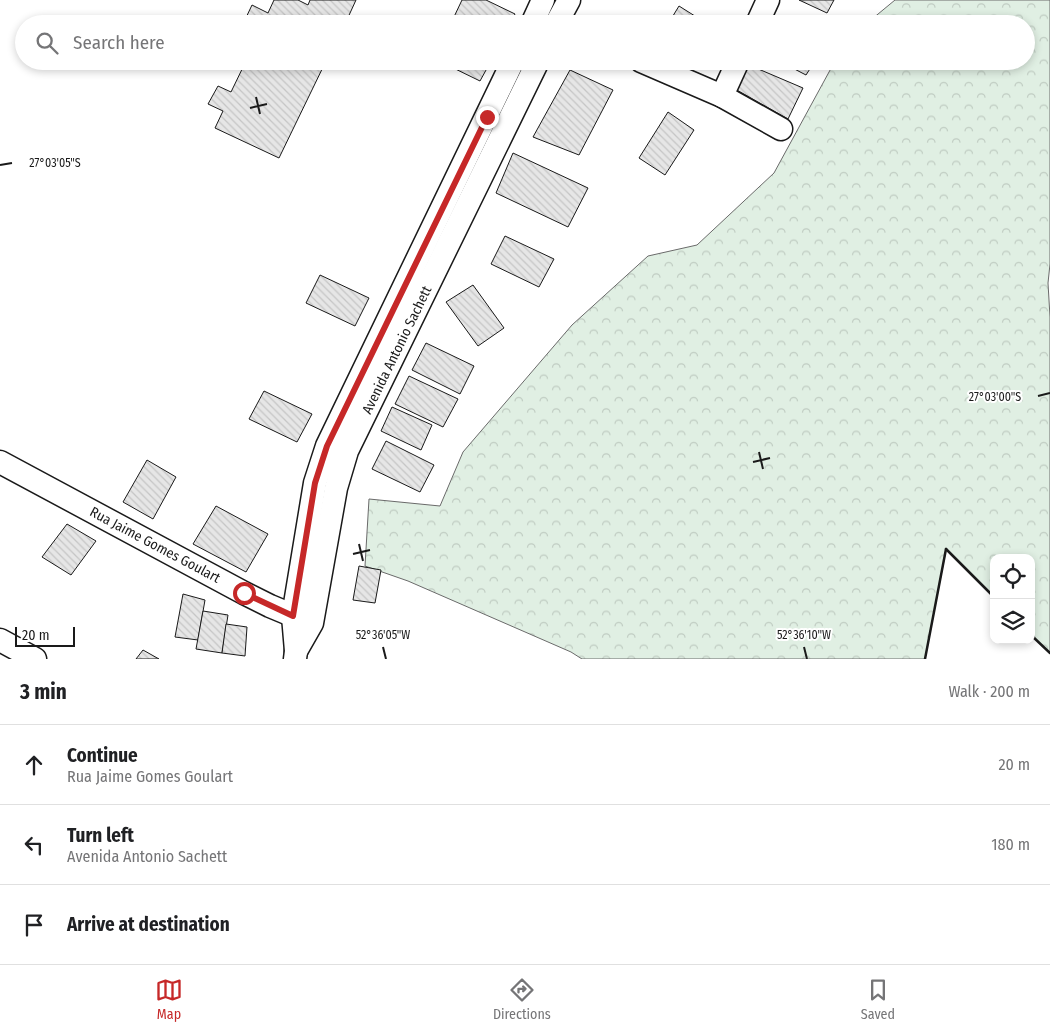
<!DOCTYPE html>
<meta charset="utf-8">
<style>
:root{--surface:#fff;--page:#f2f2f2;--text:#202124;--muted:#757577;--line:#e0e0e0;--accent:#c62828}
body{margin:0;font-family:"Fira Sans Condensed",sans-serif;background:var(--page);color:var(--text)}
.controls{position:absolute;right:15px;bottom:15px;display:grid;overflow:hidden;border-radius:10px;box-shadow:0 2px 8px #0003}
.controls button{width:45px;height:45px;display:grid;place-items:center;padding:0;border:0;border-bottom:1px solid var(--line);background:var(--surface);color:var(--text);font:25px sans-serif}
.scale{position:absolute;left:15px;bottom:12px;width:60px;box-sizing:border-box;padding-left:5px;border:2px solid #1a1a1a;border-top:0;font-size:14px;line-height:18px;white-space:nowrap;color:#1a1a1a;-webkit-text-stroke:4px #fff;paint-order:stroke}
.stop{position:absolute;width:15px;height:15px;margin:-11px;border:4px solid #c62828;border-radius:50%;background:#fff}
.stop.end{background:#c62828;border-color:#fff;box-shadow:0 1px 5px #0008}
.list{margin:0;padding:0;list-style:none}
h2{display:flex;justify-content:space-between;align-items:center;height:65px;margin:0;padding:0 20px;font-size:21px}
h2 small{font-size:16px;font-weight:400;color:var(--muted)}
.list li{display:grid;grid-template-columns:32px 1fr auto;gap:15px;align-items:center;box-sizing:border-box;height:80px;padding:0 20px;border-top:1px solid var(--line)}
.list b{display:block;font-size:19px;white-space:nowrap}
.list p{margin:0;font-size:16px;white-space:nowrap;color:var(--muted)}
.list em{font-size:16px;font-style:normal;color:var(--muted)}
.icon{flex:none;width:28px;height:28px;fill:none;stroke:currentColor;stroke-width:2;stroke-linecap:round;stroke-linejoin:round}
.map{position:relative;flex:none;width:1050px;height:659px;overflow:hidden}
.search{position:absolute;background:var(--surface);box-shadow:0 2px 8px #0003;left:15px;right:15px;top:15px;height:55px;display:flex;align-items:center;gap:12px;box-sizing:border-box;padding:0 18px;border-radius:28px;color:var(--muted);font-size:19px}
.sheet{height:305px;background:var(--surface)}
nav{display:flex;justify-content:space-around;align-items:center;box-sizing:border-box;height:70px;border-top:1px solid var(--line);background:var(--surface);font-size:14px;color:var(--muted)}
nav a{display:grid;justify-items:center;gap:2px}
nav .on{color:var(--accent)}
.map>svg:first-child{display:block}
.forest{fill:url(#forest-crowns);stroke:#6a6a6a}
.building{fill:url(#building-back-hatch);stroke:#1a1a1a}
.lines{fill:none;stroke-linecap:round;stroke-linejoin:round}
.minor-casing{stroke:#1a1a1a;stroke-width:25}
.minor{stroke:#fff;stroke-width:22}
.wall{stroke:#1a1a1a;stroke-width:2.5}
.route{stroke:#c62828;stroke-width:6}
.ticks{fill:none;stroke:#1a1a1a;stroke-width:2}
.labels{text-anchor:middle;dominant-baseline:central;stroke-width:4;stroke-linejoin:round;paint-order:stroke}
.street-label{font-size:14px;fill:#1a1a1a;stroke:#fff}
.ticks-label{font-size:12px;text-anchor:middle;fill:#1a1a1a;stroke:#fff;stroke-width:4;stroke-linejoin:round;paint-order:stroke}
</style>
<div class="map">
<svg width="1050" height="659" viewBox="0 0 1050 659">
<defs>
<pattern id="forest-crowns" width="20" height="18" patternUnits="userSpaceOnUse" patternTransform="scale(1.25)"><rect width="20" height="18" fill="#e0efe3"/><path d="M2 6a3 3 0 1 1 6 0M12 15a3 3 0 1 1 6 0" fill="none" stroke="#c0ccc2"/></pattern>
<pattern id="building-back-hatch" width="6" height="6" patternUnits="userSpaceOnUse" patternTransform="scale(1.25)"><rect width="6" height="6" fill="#e6e6e6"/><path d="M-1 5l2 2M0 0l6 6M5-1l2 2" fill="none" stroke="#c5c5c5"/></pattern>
</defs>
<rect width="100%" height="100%" fill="#fff"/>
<!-- forest -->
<path class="forest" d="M 895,0 L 1050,0 L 1050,264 L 1048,283 L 1050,317 L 1050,653 L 1031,635 L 1031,558 L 994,558 L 994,597 L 946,550 L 925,659 L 582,659 L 571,652 L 408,581 L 365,566 L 369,499 L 440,506 L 463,452 L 572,325 L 648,256 L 697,245 L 774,173 L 835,61 L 1026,61 L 1026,24 L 866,24 Z"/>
<!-- building -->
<g class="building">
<path d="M 274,0 L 298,0 L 308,5 L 310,0 L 356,0 L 345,24 L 243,24 L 252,5 L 268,13 Z"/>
<path d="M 462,0 L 486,0 L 515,14 L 510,24 L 463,24 L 453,19 Z"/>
<path d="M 799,0 L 834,0 L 827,13 Z"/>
<path d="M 679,6 L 706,23 L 705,24 L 668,24 Z"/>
<path d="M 246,61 L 326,61 L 279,158 L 215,128 L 223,111 L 208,104 L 218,86 L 231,92 Z"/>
<path d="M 439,61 L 491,61 L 480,81 Z"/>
<path d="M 779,61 L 815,61 L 806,75 Z"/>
<path d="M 749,65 L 803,88 L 788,119 L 735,89 Z"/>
<path d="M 570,70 L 613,90 L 579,155 L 533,137 Z"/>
<path d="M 668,112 L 694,130 L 665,175 L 639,158 Z"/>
<path d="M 513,153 L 588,188 L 568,227 L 496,193 Z"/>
<path d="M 505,236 L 554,259 L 539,287 L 491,264 Z"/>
<path d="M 320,275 L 369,298 L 355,326 L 306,303 Z"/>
<path d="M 473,285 L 504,328 L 478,346 L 446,302 Z"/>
<path d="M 426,343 L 474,366 L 460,394 L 412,370 Z"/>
<path d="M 409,376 L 458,399 L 443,427 L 395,404 Z"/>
<path d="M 264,391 L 312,414 L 297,442 L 249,419 Z"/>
<path d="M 392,407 L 432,425 L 421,450 L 381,431 Z"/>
<path d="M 386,441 L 434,465 L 420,492 L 372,469 Z"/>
<path d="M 147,460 L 176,477 L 153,519 L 123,502 Z"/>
<path d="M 216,506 L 268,534 L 246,572 L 193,544 Z"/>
<path d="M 67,524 L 96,541 L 71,575 L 42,557 Z"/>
<path d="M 359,566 L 381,570 L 375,603 L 353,600 Z"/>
<path d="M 183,594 L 205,600 L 198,640 L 175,637 Z"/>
<path d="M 203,611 L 228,615 L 222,653 L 196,649 Z"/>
<path d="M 226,624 L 247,627 L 245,656 L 222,653 Z"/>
<path d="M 143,650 L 159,659 L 136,659 Z"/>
</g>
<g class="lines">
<!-- minor casing -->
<g class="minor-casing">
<g id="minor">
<path d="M 532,24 L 543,0"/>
<path d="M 556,24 L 569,0"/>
<path d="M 757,24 L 768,0"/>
<path d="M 641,61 L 722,96 L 781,129"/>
<path d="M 722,96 L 738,61"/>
<path d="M 0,462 L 244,593 L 270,606 L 306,621"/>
<path d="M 0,640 L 35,659"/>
<path d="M 296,651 L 312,623 L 336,488 L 347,451 L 538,61"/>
<path d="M 295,659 L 296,651 L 293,616 L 315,483 L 327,446 L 513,61"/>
</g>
</g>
<!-- minor -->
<use href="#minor" class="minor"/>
<!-- wall -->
<g class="wall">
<path d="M 946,549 L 994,597"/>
<path d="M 1031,635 L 1050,653"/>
<path d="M 925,659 L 946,549"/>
</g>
</g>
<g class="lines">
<!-- route -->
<path class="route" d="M 244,593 L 293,616 L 315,483 L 327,446 L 487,117"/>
</g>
<!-- ticks -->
<path class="ticks" d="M 256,97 L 260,114M 250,108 L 267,104M 0,165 L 12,163M 1038,396 L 1050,393M 759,452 L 763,469M 753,462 L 770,458M 359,544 L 363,561M 353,554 L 370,550M 383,647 L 386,659M 804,647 L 807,659"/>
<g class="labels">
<!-- street labels -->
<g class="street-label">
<text transform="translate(397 350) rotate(-64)">Avenida Antonio Sachett</text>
<text transform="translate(155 545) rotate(28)">Rua Jaime Gomes Goulart</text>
</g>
</g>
<g class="ticks-label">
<text x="55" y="167">27°03'05"S</text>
<text x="995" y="401">27°03'00"S</text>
<text x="383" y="639">52°36'05"W</text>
<text x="804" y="639">52°36'10"W</text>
</g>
</svg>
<div class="controls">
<button><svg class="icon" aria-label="locate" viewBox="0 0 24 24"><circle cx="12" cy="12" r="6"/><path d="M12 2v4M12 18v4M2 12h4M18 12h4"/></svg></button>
<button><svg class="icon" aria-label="layers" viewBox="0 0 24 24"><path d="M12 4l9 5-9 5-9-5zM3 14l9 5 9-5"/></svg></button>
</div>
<div class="scale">20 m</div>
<div class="stop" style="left:244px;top:593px"></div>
<div class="stop end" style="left:487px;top:117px"></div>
<div class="search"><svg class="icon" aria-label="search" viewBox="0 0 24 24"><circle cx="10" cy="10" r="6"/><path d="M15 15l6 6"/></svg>Search here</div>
</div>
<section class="sheet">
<h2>3 min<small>Walk · 200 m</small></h2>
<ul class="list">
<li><svg class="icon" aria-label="ahead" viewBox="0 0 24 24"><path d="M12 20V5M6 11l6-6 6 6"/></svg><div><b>Continue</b><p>Rua Jaime Gomes Goulart</p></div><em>20 m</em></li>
<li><svg class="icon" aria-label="left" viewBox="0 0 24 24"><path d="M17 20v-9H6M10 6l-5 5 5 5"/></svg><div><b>Turn left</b><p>Avenida Antonio Sachett</p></div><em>180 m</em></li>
<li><svg class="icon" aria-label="arrive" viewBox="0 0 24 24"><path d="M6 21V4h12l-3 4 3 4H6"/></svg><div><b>Arrive at destination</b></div></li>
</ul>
</section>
<nav>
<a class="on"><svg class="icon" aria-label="map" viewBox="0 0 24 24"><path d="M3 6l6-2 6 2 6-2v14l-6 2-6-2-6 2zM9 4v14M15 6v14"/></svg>Map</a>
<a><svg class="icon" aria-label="directions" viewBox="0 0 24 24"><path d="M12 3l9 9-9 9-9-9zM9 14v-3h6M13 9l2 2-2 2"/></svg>Directions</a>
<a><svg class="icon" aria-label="saved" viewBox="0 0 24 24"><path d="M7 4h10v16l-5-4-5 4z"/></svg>Saved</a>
</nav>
